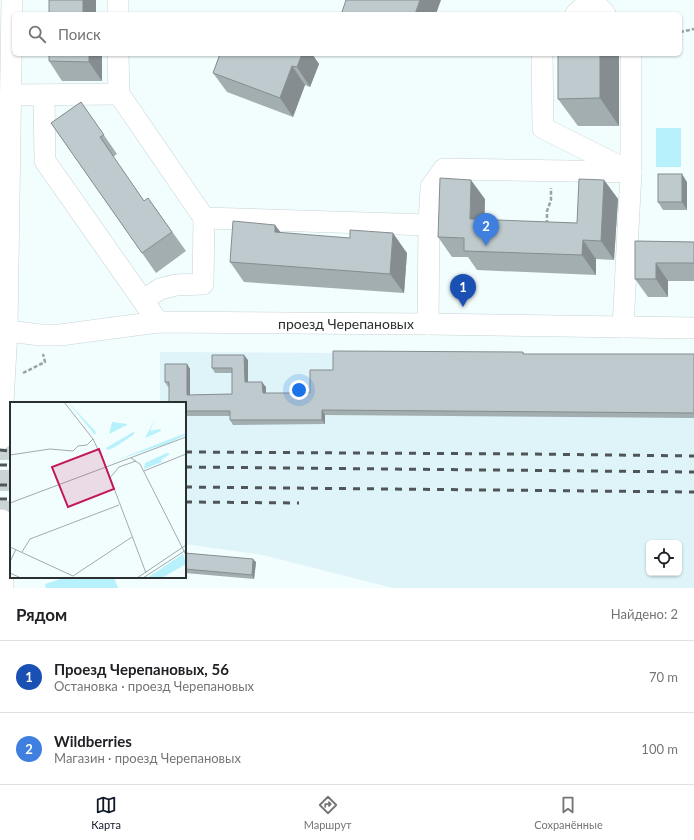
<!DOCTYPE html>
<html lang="ru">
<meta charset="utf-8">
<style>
:root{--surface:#fff;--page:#f6f6f6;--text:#202124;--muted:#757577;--line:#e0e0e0;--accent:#111827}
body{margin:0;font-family:Lato,sans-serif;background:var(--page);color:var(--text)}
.controls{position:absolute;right:12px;bottom:12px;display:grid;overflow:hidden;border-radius:6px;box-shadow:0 1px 3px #0004}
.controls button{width:36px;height:36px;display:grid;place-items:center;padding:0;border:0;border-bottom:1px solid var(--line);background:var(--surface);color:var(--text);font:20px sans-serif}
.you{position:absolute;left:299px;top:390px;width:14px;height:14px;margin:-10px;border:3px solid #fff;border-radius:50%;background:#1a73e8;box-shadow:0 0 0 6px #1a73e833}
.badge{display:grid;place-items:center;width:26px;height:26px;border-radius:50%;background:var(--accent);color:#fff;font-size:13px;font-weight:700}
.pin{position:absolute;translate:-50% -33px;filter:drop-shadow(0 1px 2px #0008)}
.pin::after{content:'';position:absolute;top:21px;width:14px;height:12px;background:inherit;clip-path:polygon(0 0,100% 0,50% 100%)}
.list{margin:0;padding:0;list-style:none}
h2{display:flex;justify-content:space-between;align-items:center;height:52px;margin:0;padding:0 16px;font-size:17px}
h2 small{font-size:13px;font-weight:400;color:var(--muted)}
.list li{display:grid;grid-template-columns:26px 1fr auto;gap:12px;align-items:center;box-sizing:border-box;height:72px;padding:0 16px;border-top:1px solid var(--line)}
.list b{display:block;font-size:15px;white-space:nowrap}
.list p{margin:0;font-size:13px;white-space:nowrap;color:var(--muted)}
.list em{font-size:13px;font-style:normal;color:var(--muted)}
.icon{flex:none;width:22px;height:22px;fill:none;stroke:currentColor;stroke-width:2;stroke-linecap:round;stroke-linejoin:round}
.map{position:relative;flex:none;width:694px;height:588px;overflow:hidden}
.search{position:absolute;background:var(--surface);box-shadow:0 1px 3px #0004;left:12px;right:12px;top:12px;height:44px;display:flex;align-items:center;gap:10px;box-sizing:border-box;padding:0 14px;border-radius:6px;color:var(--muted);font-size:15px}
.sheet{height:196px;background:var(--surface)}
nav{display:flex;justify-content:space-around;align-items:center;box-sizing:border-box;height:56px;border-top:1px solid var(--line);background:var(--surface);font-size:11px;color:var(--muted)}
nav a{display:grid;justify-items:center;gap:2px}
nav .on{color:var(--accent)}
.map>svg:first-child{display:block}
.built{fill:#def4f8;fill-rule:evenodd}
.green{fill:#b7f1fc}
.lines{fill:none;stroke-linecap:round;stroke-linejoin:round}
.minor-tunnel{stroke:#cad4d5;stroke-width:21;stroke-dasharray:21 10;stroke-linecap:butt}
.minor-casing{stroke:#c7d3d5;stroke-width:22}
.path{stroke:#9aa3a4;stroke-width:2.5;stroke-dasharray:4 2;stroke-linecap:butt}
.minor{stroke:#fff;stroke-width:21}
.rail{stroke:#505657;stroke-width:3;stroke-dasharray:7 7;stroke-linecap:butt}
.wall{fill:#a3aeb0}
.shaded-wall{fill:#858d90}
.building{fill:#becacd;stroke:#858d90}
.labels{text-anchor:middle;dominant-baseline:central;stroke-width:3;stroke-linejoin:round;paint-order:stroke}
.street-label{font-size:14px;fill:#2a2f30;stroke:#fff}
.inset-road{fill:none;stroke:#a2abac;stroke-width:1}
.view{fill:#c2185b;fill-opacity:0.15;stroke:#c2185b;stroke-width:2}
.inset-edge{fill:none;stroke:#2a2f30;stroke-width:2}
</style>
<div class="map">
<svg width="694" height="588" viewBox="0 0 694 588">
<rect width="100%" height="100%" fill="#f2fdfe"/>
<!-- built -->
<path class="built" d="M 160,352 L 694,355 L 694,588 L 393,588 L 263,555 L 185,544 L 185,403 L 160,403 ZM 649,543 L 679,543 L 679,573 L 649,573 Z"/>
<!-- green -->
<g class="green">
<rect x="656" y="128" width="25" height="39"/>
<path d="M 67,577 L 114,578 L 118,588 L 46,588 L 45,584 Z"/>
</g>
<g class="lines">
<!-- minor-tunnel -->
<path class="minor-tunnel" d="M 1,439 L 2,520"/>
<!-- minor casing -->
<g class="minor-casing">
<g id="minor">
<path d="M 118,0 L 118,14"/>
<path d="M 592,0 L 605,14"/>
<path d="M 576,14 L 591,0"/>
<path d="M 118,54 L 119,94 L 204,218 L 429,225 L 428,324"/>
<path d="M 542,54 L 543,128 L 631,172 L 631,54"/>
<path d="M 10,95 L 119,94"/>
<path d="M 44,95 L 45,161 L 158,322"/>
<path d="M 429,225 L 431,187 L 444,169 L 631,172 L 623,327"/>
<path d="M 143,300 L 160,289 L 176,285 L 203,284 L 204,218"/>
<path d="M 0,330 L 40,335 L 60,335 L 158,322 L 428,324 L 694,328"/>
<path d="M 1,439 L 7,330 L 12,0"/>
<path d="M 2,520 L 3,588"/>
</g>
</g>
<!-- path -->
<g class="path">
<path d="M 680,32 L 694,29"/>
<path d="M 547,224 L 547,211 L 551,200 L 551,188"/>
<path d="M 23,373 L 45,362 L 43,354"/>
</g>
<!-- minor -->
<use href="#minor" class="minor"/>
<!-- rail -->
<g class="rail">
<path d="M 0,450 L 11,451"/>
<path d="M 185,452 L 525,454 L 694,456"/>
<path d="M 0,465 L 11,465"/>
<path d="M 185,467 L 694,472"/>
<path d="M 0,485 L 11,485"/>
<path d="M 185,487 L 694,492"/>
<path d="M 0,499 L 11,499"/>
<path d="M 185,502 L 299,503"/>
</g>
</g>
<!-- wall -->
<g class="wall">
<path d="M 49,54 L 102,54 L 102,81 L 62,81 L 49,61 Z"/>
<path d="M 220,54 L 312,54 L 319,64 L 310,87 L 305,85 L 293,117 L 227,92 L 213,73 Z"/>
<path d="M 619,55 L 619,126 L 578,126 L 558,99 Z"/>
<path d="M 81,102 L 117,154 L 113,157 L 144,201 L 148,198 L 186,251 L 156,273 L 51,123 Z"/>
<path d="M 604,180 L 618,199 L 614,260 L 596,259 L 596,275 L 477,270 L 468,257 L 452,257 L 438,237 L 485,199 L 484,220 L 577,223 Z"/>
<path d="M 687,182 L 687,210 L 663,210 L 658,202 Z"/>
<path d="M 275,225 L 281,233 L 407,253 L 404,293 L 244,282 L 230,262 Z"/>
<path d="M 635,241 L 694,242 L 694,281 L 668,281 L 668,297 L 648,297 L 635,279 Z"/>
<path d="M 523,352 L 524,354 L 694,354 L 694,418 L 325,415 L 325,424 L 233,425 L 230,420 L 230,416 L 185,416 L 185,403 L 169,387 L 168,387 L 165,382 L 187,364 L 190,369 L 190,395 L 232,394 L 232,373 L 215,373 L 212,368 L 248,360 L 248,382 L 266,387 L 266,393 L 310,393 L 333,370 Z"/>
<path d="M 185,553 L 256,562 L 254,579 L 185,573 Z"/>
</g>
<!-- shaded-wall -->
<g class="shaded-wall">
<rect x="83" y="0" width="13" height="14"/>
<path d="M 420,0 L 441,0 L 436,14 L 415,14 Z"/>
<path d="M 89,54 L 102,54 L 102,81 L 89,62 Z"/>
<path d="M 302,54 L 312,54 L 319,64 L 310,87 L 297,67 Z"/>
<path d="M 600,54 L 618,54 L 619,55 L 619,126 L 600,98 Z"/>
<path d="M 292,66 L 305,85 L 293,117 L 280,98 Z"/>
<path d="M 682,174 L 687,182 L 687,210 L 682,202 Z"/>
<path d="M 471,180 L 485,199 L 484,239 L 470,219 Z"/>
<path d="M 604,180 L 618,199 L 614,260 L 601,241 Z"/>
<path d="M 275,225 L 289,244 L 275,232 Z"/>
<path d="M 393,233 L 407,253 L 404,293 L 390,274 Z"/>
<path d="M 583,240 L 596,259 L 596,275 L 582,255 Z"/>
<path d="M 656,263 L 668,281 L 668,297 L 656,279 Z"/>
<path d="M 244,355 L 248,360 L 248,387 L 245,382 Z"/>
<path d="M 187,364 L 190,369 L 190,399 L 187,395 Z"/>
<path d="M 262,382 L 266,387 L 266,398 L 263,393 Z"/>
<path d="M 322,410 L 325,415 L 325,424 L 322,420 Z"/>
<path d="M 253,559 L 256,562 L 254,579 L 252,575 Z"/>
</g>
<!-- building -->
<g class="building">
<rect x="49" y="0" width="34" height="14"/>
<path d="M 346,0 L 420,0 L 415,14 L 349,14 L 342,12 Z"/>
<path d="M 49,54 L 89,54 L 89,62 L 49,61 Z"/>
<path d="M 220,54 L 302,54 L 297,67 L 292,66 L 280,98 L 213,73 Z"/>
<path d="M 558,54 L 600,54 L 600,98 L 558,99 Z"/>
<path d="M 81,102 L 104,135 L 100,137 L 144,201 L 148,198 L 172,232 L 142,253 L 51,123 Z"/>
<rect x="658" y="174" width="24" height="28"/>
<path d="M 440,178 L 471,180 L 470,219 L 577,223 L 579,179 L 604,180 L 601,241 L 583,240 L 582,255 L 464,251 L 464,238 L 438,237 Z"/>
<path d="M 233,221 L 275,225 L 275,232 L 312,235 L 350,238 L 350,230 L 393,233 L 390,274 L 230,262 Z"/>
<path d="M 635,241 L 694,242 L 694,263 L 656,263 L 656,279 L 635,279 Z"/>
<path d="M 333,351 L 523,352 L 523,354 L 694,354 L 694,413 L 322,410 L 322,420 L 230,420 L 230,411 L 185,411 L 185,403 L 169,403 L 169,382 L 165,382 L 165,364 L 187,364 L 187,395 L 232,394 L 232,368 L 212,368 L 212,355 L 244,355 L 245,382 L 262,382 L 263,393 L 310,393 L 310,370 L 333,370 Z"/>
<path d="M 185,553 L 253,559 L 252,575 L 185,569 Z"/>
</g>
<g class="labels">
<!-- street labels -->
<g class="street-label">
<text x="346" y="323">проезд Черепановых</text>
</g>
</g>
<!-- overview -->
<g transform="translate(10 402)">
<rect width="176" height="176" fill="#f2fdfe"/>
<path d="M 58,0 L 86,30 L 85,33 ZM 145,17 L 140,29 L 150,27 L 151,29 L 135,36 ZM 102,20 L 117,22 L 117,23 L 99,32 ZM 125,29 L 123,33 L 105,45 L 98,48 L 96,46 ZM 176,31 L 176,33 L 159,41 L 107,58 ZM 157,51 L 160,52 L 151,58 L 152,60 L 134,67 L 135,61 ZM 173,152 L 176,162 L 152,176 L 137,176 Z" fill="#b7f1fc"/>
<path class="inset-road" d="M 54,0 L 83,37 L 90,52M 0,53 L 40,47 L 63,49 L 68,44 L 77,43 L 83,37M 121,56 L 130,62 L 176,153M 93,57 L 136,171M 134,69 L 176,52M 99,77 L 109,65 L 126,59M 0,101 L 176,35M 0,145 L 63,174 L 122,135M 12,150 L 20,137 L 109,103M 0,160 L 6,147M 0,171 L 11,176M 127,176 L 176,143M 133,176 L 176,148"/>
<path class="view" d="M 89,47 L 104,87 L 58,105 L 42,65 Z"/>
<rect width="176" height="176" class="inset-edge"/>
</g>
</svg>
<div class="controls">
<button><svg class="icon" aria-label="locate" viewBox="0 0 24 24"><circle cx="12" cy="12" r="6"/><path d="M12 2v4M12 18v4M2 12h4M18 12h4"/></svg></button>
</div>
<div class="you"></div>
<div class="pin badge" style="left:463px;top:307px;background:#1a4fb4">1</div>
<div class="pin badge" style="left:486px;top:246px;background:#3f7fe0">2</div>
<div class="search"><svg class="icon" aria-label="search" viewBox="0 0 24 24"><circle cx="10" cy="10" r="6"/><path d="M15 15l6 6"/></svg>Поиск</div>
</div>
<section class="sheet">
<h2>Рядом<small>Найдено: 2</small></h2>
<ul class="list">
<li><span class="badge" style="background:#1a4fb4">1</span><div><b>Проезд Черепановых, 56</b><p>Остановка · проезд Черепановых</p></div><em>70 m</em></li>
<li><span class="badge" style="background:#3f7fe0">2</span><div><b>Wildberries</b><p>Магазин · проезд Черепановых</p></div><em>100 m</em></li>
</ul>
</section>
<nav>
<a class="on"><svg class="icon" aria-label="map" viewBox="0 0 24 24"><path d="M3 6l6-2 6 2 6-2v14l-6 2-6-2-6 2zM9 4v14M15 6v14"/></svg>Карта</a>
<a><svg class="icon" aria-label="directions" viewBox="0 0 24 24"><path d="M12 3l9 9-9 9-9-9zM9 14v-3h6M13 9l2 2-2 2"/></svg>Маршрут</a>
<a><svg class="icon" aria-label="saved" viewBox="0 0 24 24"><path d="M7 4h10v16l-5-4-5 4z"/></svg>Сохранённые</a>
</nav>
